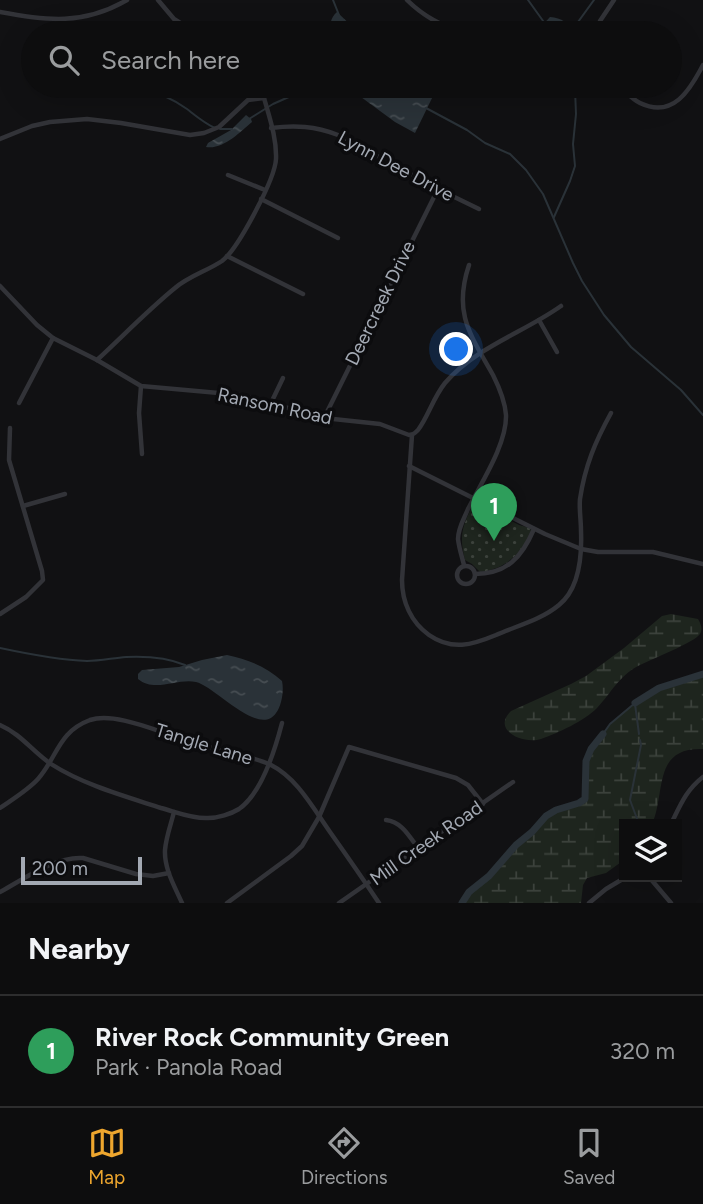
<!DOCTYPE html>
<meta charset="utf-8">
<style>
:root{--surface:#0d0d0e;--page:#161617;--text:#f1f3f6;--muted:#9a9c9e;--line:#2d2d2e;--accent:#eea62e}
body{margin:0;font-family:Figtree,sans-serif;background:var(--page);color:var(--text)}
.controls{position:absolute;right:21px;bottom:21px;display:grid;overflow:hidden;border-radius:0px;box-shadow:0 7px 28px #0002}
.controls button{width:63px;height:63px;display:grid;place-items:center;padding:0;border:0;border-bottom:2px solid var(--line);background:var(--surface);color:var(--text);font:35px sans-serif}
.scale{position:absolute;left:21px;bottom:18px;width:121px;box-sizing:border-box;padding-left:7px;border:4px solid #a3a9b3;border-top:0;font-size:19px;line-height:24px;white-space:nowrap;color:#a3a9b3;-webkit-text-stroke:5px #0c0c0e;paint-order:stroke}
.you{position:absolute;left:457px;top:350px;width:24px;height:24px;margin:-18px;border:5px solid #fff;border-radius:50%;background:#1a73e8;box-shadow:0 0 0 10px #1a73e833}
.badge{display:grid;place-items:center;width:46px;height:46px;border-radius:50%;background:var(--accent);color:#fff;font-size:23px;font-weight:700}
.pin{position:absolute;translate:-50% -58px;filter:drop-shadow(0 2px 4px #0008)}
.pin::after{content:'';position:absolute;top:37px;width:24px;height:21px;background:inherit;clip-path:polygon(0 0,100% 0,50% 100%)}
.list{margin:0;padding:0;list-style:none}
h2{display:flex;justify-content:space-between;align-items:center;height:91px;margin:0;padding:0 28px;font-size:30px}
h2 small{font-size:23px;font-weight:400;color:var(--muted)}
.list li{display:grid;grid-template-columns:46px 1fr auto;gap:21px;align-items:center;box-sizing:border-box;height:112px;padding:0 28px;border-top:2px solid var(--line)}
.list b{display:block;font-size:26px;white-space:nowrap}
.list p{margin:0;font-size:23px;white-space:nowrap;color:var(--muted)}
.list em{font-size:23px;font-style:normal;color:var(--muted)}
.icon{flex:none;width:38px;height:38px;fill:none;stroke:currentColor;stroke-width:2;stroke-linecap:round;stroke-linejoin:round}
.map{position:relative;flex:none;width:703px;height:903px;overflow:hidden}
.search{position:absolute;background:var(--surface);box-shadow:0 7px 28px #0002;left:21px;right:21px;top:21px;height:77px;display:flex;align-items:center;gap:18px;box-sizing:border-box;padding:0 24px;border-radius:38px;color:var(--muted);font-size:26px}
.sheet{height:203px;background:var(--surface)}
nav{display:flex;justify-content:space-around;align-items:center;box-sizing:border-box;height:98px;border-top:2px solid var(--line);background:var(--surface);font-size:19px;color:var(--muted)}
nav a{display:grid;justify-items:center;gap:4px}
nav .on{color:var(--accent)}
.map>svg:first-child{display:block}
.wetland{fill:url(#wetland-marsh)}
.park{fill:url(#park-dots)}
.water{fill:url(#water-ripples)}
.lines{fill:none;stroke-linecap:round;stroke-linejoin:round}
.stream{stroke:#2a3238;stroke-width:2}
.river{stroke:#2a3238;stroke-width:7}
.minor{stroke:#323338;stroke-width:4.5}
.labels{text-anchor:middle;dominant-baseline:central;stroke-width:7;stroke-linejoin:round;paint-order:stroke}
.street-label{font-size:19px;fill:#a3a9b3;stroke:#0c0c0e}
</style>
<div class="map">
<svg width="703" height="903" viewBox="0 0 703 903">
<defs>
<pattern id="wetland-marsh" width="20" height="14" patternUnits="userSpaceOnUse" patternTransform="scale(1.75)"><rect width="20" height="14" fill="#1e251e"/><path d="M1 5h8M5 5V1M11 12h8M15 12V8" fill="none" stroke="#3c423c"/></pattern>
<pattern id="park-dots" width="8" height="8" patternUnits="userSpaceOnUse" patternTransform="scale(1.75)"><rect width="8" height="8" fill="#1e251e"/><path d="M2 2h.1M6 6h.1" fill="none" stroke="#3c423c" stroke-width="1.8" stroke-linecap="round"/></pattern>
<pattern id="water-ripples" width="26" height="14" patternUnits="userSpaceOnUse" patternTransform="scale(1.75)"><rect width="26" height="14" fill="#2a3238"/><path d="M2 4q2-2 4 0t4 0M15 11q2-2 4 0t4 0" fill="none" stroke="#464d52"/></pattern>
</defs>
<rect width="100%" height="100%" fill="#111113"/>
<!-- wetland -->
<g class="wetland">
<path d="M 671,614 L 698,619 C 701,624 703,629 700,634 C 695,642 650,660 638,666 C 618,677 612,692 597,708 C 584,721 558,733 541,739 C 523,745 491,730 511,711 L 571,684 L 586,676 L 624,648 L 662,616 Z"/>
<path d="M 703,674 L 703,749 C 652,747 666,793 652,824 L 624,824 L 624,860 L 606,873 L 587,878 L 583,885 L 581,903 L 462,903 L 469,892 L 489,876 L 516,845 L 532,832 L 546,816 L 556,810 L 579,803 L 584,799 C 586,786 582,773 586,761 C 596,731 634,700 662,687 C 675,681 689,678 703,674 Z"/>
</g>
<!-- park -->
<path class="park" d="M 476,503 L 519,525 L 530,528 L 531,531 C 522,554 505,569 480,572 L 472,564 L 465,560 C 459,537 462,526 473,505 Z"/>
<!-- water -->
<g class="water">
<path d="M 337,12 L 338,13 L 359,33 L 330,33 C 330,25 330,18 337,12 Z"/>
<path d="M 550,17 C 561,18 570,23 574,33 L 544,33 C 541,27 545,22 550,17 Z"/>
<path d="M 346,86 L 414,86 L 434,94 L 415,133 L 395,122 Z"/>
<path d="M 246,115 L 251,119 L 252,122 C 240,132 223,150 206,147 L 208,143 L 231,130 Z"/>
<path d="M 227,655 C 247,659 267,667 282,681 C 284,690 282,705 276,713 C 259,738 215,686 196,682 C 177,678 155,693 138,679 L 138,674 L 142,670 L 179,667 L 202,660 Z"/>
</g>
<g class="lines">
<!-- stream -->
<g class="stream">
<path d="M 333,0 L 339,15"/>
<path d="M 528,0 L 546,25"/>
<path d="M 570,33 L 594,0"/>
<path d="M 136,86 C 154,91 172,98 187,109 C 196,116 204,123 215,128"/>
<path d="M 426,108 L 467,130 L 485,143 L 510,154 L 526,170 L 543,194 L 573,263 L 582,281 L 604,315 L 631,347 L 681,390 L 703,415"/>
<path d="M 249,119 L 273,104 L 300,92 L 304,86"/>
<path d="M 220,129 L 232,129"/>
<path d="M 554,217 L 570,181 L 575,166 L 573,144 L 576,114 L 575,89 L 570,86"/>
<path d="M 0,648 C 28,654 58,660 87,661 C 100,661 113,658 126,657 C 147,656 166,657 185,665"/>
<path d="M 635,704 L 639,734"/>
<path d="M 603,734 L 610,724 L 635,703"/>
<path d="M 639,824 L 630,800 L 641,745 L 640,740"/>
</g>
<!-- river -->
<g class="river">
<path d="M 635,703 L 659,688 L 703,674"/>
<path d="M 462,903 L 469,892 L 489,876 L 516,845 L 532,832 L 546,816 L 556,810 L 579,803 L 585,799 L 586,761 L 591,749 L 603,734"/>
</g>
<!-- minor -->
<g class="minor">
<path d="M 158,0 L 174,19 L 196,33"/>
<path d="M 407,0 C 424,17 440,24 461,33"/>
<path d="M 0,12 C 47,21 84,25 127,0"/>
<path d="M 595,33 L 600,21 L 614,0"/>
<path d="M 619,86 C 625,91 632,99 640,103 C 673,119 690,90 703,65"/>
<path d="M 271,128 C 295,125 315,126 338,135 L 442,191 L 479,209"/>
<path d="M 0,139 L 32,126 L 50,122 L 87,119 L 121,123 L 190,135 L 204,133 L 219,127 L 248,100 L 264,98"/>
<path d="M 228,175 L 265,190"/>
<path d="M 261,199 L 338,238"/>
<path d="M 227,256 L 303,294"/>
<path d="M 0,286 L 37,325 L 53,338 L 97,360 L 141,386 L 241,395 L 324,418 L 380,424 L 409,435 C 414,434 414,434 418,430 C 428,417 433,398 445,383 C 476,347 523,333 561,306"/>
<path d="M 539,320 L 557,352"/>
<path d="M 97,360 C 123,336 148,310 175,288 C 189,276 207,271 222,261 C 238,249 275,179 276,159 C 277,134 266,109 261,86"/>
<path d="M 141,386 L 139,413 L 142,454"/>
<path d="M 19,403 L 53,338"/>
<path d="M 271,403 L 283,378"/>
<path d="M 324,418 L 438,189"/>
<path d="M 412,435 L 402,580 C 402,602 411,622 429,635 C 452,651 472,645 496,635 C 516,626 541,620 559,605 C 580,588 582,556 581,531 C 581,520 579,509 580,499 C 585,466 595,442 611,413"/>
<path d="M 409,466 L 545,534 L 581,549 L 598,552 L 653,552 L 703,564"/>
<path d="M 23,506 L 65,494"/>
<path d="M 464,565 C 462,557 459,548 458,539 C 458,528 464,519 468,509 C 481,483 507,444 506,415 C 505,401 499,387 493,375 C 470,334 453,313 469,265"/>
<circle cx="466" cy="575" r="9"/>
<path d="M 475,574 C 507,574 522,557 534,529"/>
<path d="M 0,614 L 26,597 L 43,580 L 42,571 L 9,460 L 10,428"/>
<path d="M 0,725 C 21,734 33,752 51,764 C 84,785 124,796 161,808 C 176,812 193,819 208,818 C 218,818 231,814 239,809 C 262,793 275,750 282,723"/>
<path d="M 0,808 C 13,799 28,790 38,779 C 58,756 58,732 90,720 C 112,713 147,727 168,734 C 185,739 202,745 219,750 C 236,755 255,757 271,765 C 297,778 313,808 330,832 C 347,856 363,879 379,903"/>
<path d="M 174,812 C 171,824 166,837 165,850 C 164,869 175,887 182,903"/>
<path d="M 386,820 C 402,822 409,836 418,848"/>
<path d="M 671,824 C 680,806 686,790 703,777"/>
<path d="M 649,877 L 671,903"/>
<path d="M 0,892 C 24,879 55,856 83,858 L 136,874 L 153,876 L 169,873"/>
<path d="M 227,903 L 291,856 L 302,846 L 319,817 L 349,747 L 456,778 L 468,785 L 483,804"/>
<path d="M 339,903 L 513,782"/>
<path d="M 589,903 L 606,889 L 626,877"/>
</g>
</g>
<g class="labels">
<!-- street labels -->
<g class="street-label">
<text transform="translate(396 166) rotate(28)">Lynn Dee Drive</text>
<text transform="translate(380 303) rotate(-64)">Deercreek Drive</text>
<text transform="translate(275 406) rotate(12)">Ransom Road</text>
<text transform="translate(204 744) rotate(17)">Tangle Lane</text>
<text transform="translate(426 843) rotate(-35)">Mill Creek Road</text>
</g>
</g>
</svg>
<div class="controls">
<button><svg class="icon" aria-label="layers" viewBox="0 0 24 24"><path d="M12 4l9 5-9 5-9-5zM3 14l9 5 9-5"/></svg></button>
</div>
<div class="scale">200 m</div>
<div class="you"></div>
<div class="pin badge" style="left:494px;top:541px;background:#2e9e5b">1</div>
<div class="search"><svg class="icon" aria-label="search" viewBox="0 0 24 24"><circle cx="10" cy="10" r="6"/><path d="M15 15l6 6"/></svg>Search here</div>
</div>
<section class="sheet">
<h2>Nearby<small></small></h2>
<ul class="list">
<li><span class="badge" style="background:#2e9e5b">1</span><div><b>River Rock Community Green</b><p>Park · Panola Road</p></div><em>320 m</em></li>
</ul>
</section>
<nav>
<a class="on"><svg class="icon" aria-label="map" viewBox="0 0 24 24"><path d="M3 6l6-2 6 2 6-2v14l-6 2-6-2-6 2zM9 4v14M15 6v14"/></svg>Map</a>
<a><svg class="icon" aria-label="directions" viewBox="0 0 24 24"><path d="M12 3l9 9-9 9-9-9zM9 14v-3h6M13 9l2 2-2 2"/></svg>Directions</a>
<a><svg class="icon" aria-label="saved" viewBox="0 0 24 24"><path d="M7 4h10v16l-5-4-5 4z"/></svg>Saved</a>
</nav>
